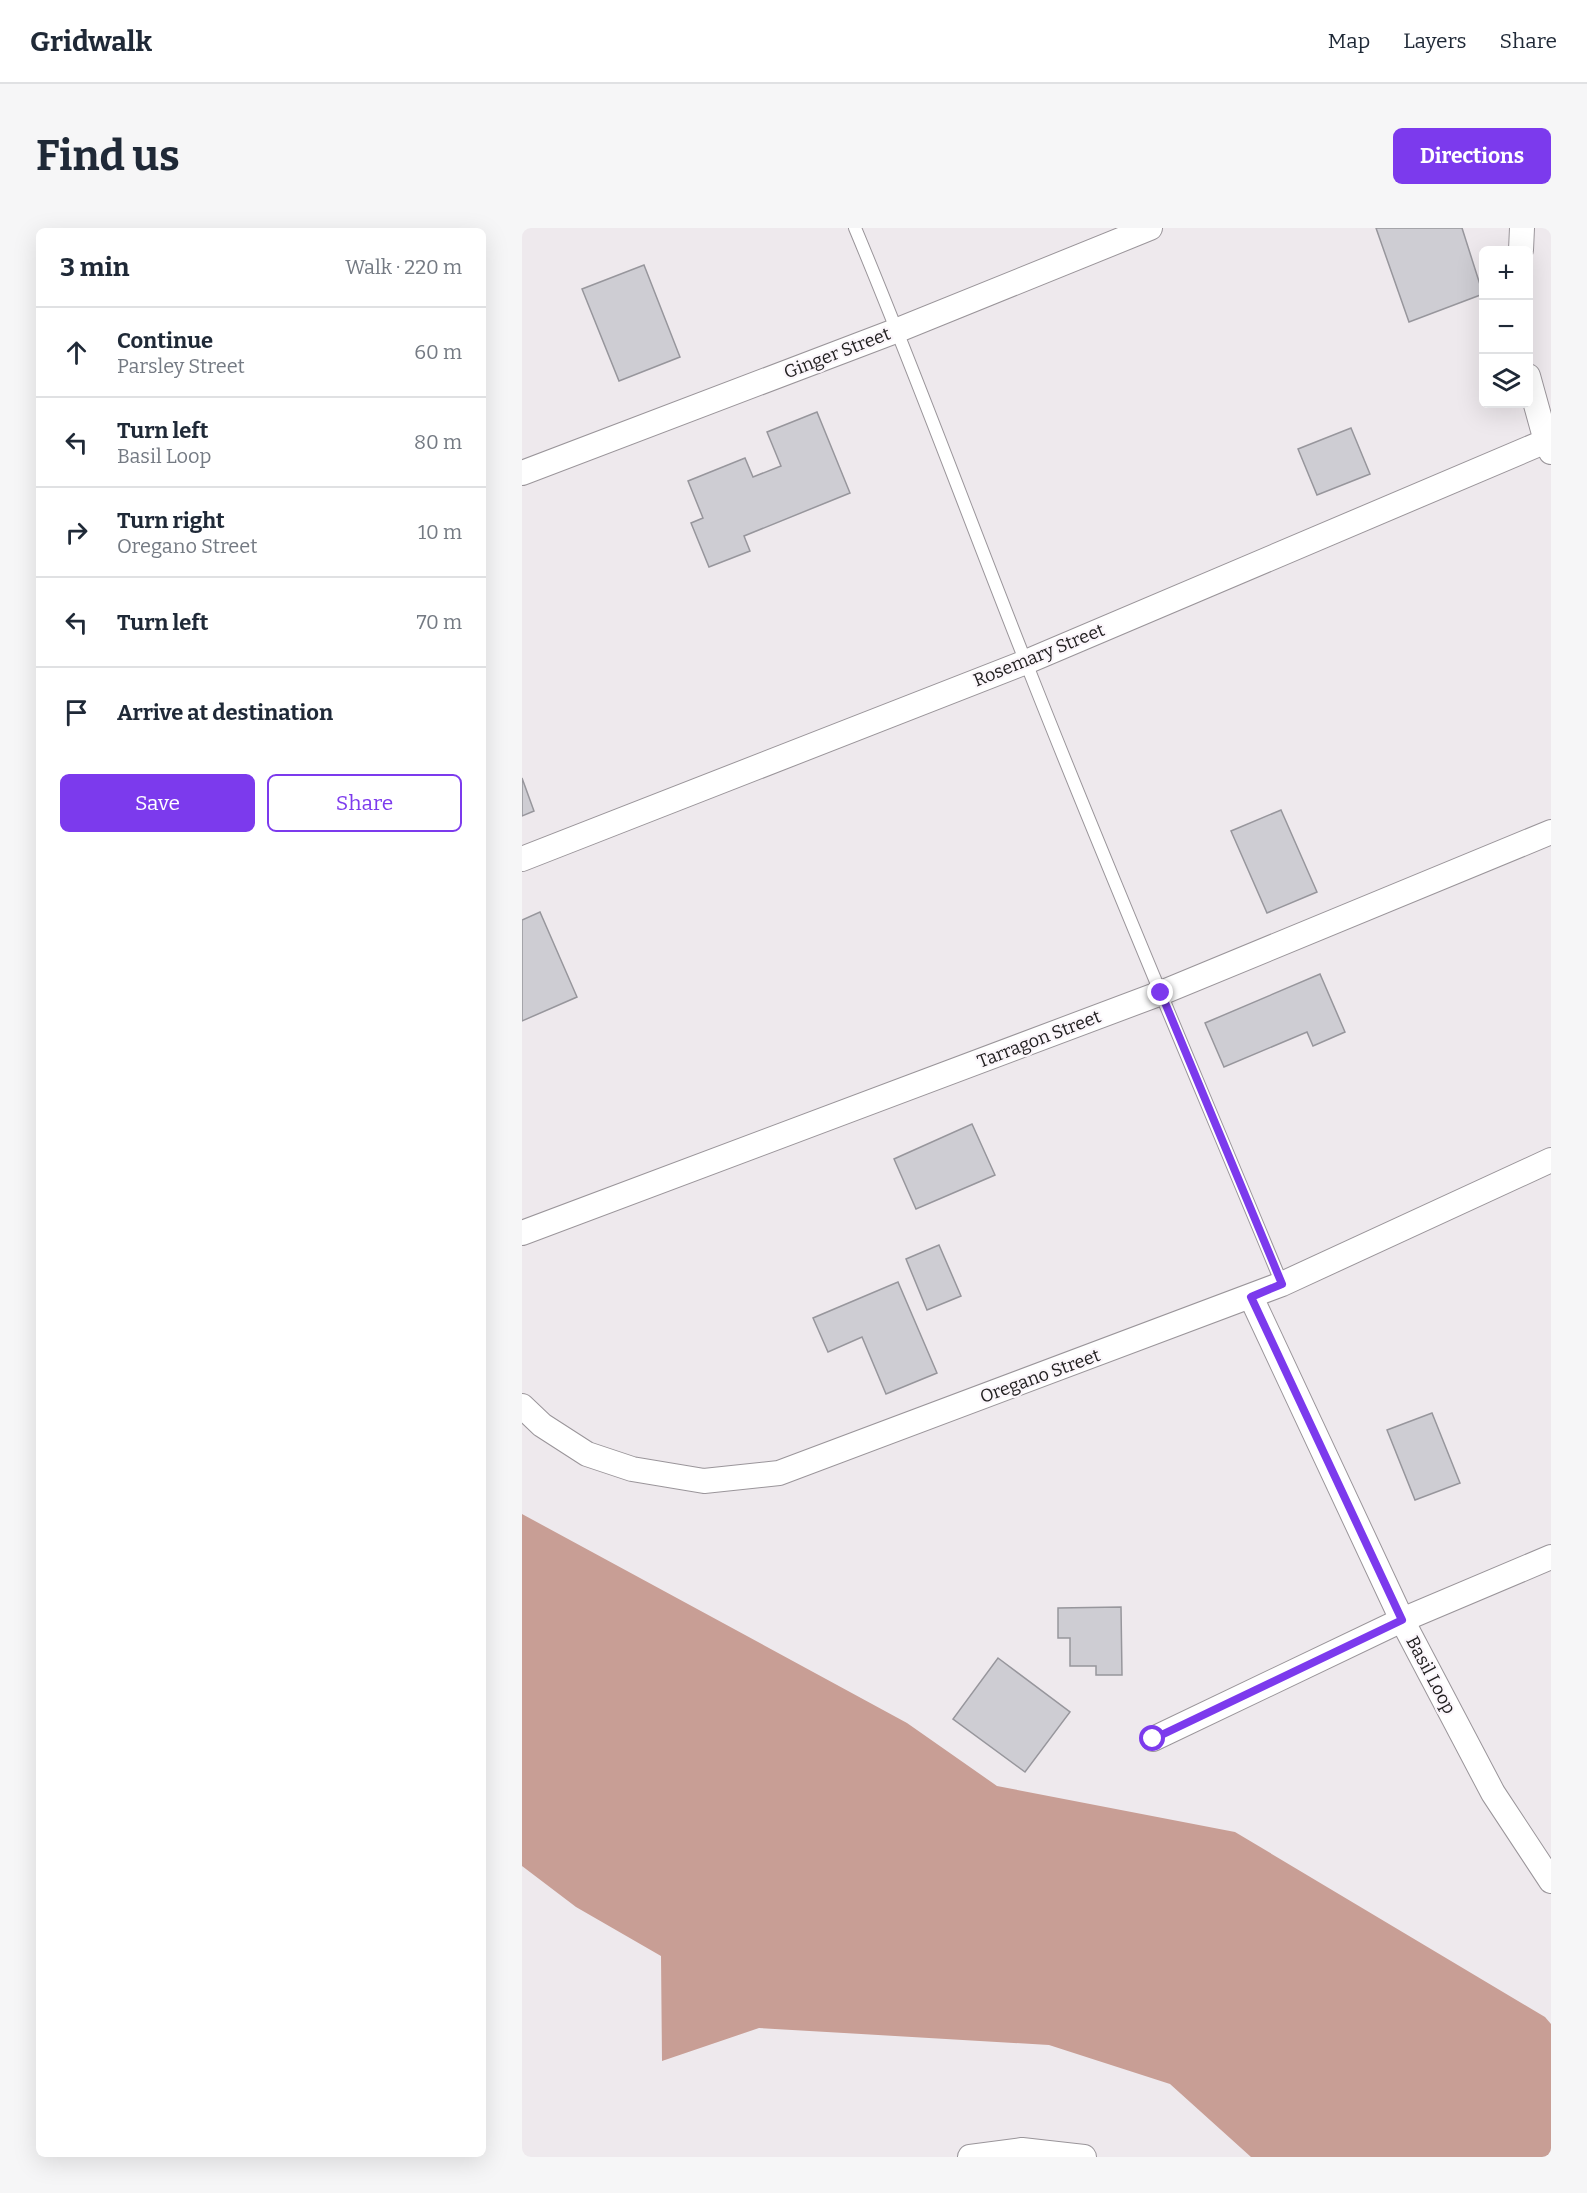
<!DOCTYPE html>
<meta charset="utf-8">
<style>
:root{--surface:#fff;--page:#f6f6f7;--text:#1f2937;--muted:#747a83;--line:#e0e1e3;--accent:#7c3aed}
body{margin:0;font-family:Bitter,serif;background:var(--page);color:var(--text)}
.controls{position:absolute;right:18px;top:18px;display:grid;overflow:hidden;border-radius:9px;box-shadow:0 6px 24px #0002}
.controls button{width:54px;height:54px;display:grid;place-items:center;padding:0;border:0;border-bottom:2px solid var(--line);background:var(--surface);color:var(--text);font:30px sans-serif}
.stop{position:absolute;width:18px;height:18px;margin:-14px;border:4px solid #7c3aed;border-radius:50%;background:#fff}
.stop.end{background:#7c3aed;border-color:#fff;box-shadow:0 2px 6px #0008}
.list{margin:0;padding:0;list-style:none}
h2{display:flex;justify-content:space-between;align-items:center;height:78px;margin:0;padding:0 24px;font-size:26px}
h2 small{font-size:20px;font-weight:400;color:var(--muted)}
.list li{display:grid;grid-template-columns:39px 1fr auto;gap:18px;align-items:center;box-sizing:border-box;height:90px;padding:0 24px;border-top:2px solid var(--line)}
.list b{display:block;font-size:22px;white-space:nowrap}
.list p{margin:0;font-size:20px;white-space:nowrap;color:var(--muted)}
.list em{font-size:20px;font-style:normal;color:var(--muted)}
.actions{display:flex;gap:12px;padding:18px 24px}
.actions a{flex:1;padding:14px 0;border:2px solid var(--accent);border-radius:9px;text-align:center;font-size:21px;color:var(--accent)}
.actions .main{background:var(--accent);color:#fff}
.icon{flex:none;width:33px;height:33px;fill:none;stroke:currentColor;stroke-width:2;stroke-linecap:round;stroke-linejoin:round}
.map{position:relative;flex:none;width:1029px;height:1929px;overflow:hidden;border-radius:9px}
header{display:flex;align-items:center;gap:36px;box-sizing:border-box;height:84px;padding:0 30px;background:var(--surface);border-bottom:2px solid var(--line)}
header strong{font-size:28px}
nav{display:flex;gap:33px;margin-inline-start:auto;font-size:21px}
.intro{display:flex;align-items:center;justify-content:space-between;box-sizing:border-box;height:144px;padding:0 36px}
h1{margin:0;font-size:42px}
.button{padding:15px 27px;border-radius:9px;background:var(--accent);color:#fff;font-size:21px;font-weight:700}
main{display:flex;gap:36px;padding:0 36px}
aside{flex:1;background:var(--surface);border-radius:9px;box-shadow:0 6px 24px #0002}
.map>svg:first-child{display:block}
.forest{fill:#c89e95}
.building{fill:#cecdd3;stroke:#97969c;stroke-width:1.5}
.lines{fill:none;stroke-linecap:round;stroke-linejoin:round}
.lane-casing{stroke:#9a959a;stroke-width:14}
.street-casing{stroke:#9a959a;stroke-width:26}
.lane{stroke:#fff;stroke-width:12}
.street{stroke:#fff;stroke-width:24}
.route{stroke:#7c3aed;stroke-width:8}
.labels{text-anchor:middle;dominant-baseline:central;stroke-width:4.5;stroke-linejoin:round;paint-order:stroke}
.street-label{font-size:18px;fill:#222021;stroke:#fbf6fb}
</style>
<header>
<strong>Gridwalk</strong>
<nav><a>Map</a><a>Layers</a><a>Share</a></nav>
</header>
<div class="intro"><h1>Find us</h1><a class="button">Directions</a></div>
<main>
<aside>
<h2>3 min<small>Walk · 220 m</small></h2>
<ul class="list">
<li><svg class="icon" aria-label="ahead" viewBox="0 0 24 24"><path d="M12 20V5M6 11l6-6 6 6"/></svg><div><b>Continue</b><p>Parsley Street</p></div><em>60 m</em></li>
<li><svg class="icon" aria-label="left" viewBox="0 0 24 24"><path d="M17 20v-9H6M10 6l-5 5 5 5"/></svg><div><b>Turn left</b><p>Basil Loop</p></div><em>80 m</em></li>
<li><svg class="icon" aria-label="right" viewBox="0 0 24 24"><path d="M7 20v-9h11M14 6l5 5-5 5"/></svg><div><b>Turn right</b><p>Oregano Street</p></div><em>10 m</em></li>
<li><svg class="icon" aria-label="left" viewBox="0 0 24 24"><path d="M17 20v-9H6M10 6l-5 5 5 5"/></svg><div><b>Turn left</b></div><em>70 m</em></li>
<li><svg class="icon" aria-label="arrive" viewBox="0 0 24 24"><path d="M6 21V4h12l-3 4 3 4H6"/></svg><div><b>Arrive at destination</b></div></li>
</ul>
<div class="actions"><a class="main">Save</a><a>Share</a></div>
</aside>
<div class="map">
<svg width="1029" height="1929" viewBox="0 0 1029 1929">
<rect width="100%" height="100%" fill="#eee9ed"/>
<!-- forest -->
<path class="forest" d="M 0,1286 L 385,1495 L 475,1558 L 713,1604 L 1023,1789 L 1029,1796 L 1029,1929 L 729,1929 L 648,1856 L 527,1817 L 237,1800 L 140,1833 L 139,1728 L 54,1679 L 0,1638 Z"/>
<!-- building -->
<g class="building">
<path d="M 854,0 L 940,0 L 961,66 L 887,94 Z"/>
<path d="M 122,37 L 158,129 L 97,153 L 60,61 Z"/>
<path d="M 295,184 L 328,265 L 222,308 L 228,323 L 187,339 L 169,295 L 181,290 L 166,253 L 223,230 L 231,249 L 259,238 L 245,204 Z"/>
<path d="M 829,200 L 848,246 L 795,267 L 776,221 Z"/>
<path d="M 0,550 L 12,583 L 0,588 Z"/>
<path d="M 759,582 L 795,664 L 745,685 L 709,603 Z"/>
<path d="M 18,684 L 55,769 L 0,793 L 0,692 Z"/>
<path d="M 798,746 L 823,804 L 791,818 L 785,804 L 702,839 L 683,795 Z"/>
<path d="M 450,896 L 473,947 L 394,981 L 372,931 Z"/>
<path d="M 417,1017 L 439,1068 L 405,1082 L 384,1031 Z"/>
<path d="M 376,1054 L 415,1145 L 364,1166 L 340,1109 L 306,1124 L 291,1090 Z"/>
<path d="M 910,1185 L 938,1255 L 893,1272 L 865,1202 Z"/>
<path d="M 599,1379 L 600,1447 L 574,1447 L 574,1438 L 548,1438 L 548,1410 L 536,1410 L 536,1380 Z"/>
<path d="M 476,1430 L 548,1484 L 503,1544 L 431,1491 Z"/>
</g>
<g class="lines">
<!-- lane casing -->
<g class="lane-casing">
<path id="lane" d="M 333,0 C 393,143 446,288 503,432 C 585,641 674,848 760,1056"/>
</g>
<!-- street casing -->
<g class="street-casing">
<g id="street">
<path d="M 999,22 L 1000,0"/>
<path d="M 1006,148 L 1024,213 L 1029,224"/>
<path d="M 0,245 L 376,102 L 628,0"/>
<path d="M 0,631 L 504,434 L 1029,211"/>
<path d="M 0,1005 L 639,765 L 1029,604"/>
<path d="M 729,1069 L 880,1392 L 971,1565 L 1029,1653"/>
<path d="M 0,1178 L 20,1197 L 65,1226 L 110,1241 L 182,1253 L 257,1245 L 760,1056 L 1029,932"/>
<path d="M 631,1511 L 880,1392 L 1029,1329"/>
<path d="M 448,1929 L 500,1922 L 562,1929"/>
</g>
</g>
<!-- lane -->
<use href="#lane" class="lane"/>
<!-- street -->
<use href="#street" class="street"/>
</g>
<g class="lines">
<!-- route -->
<path class="route" d="M 631,1511 L 880,1392 L 729,1069 L 760,1056 L 639,765"/>
</g>
<g class="labels">
<!-- street labels -->
<g class="street-label">
<text transform="translate(315 125) rotate(-21)">Ginger Street</text>
<text transform="translate(517 427) rotate(-22)">Rosemary Street</text>
<text transform="translate(517 811) rotate(-21)">Tarragon Street</text>
<text transform="translate(518 1148) rotate(-20)">Oregano Street</text>
<text transform="translate(909 1447) rotate(62)">Basil Loop</text>
</g>
</g>
</svg>
<div class="controls">
<button>+</button>
<button>−</button>
<button><svg class="icon" aria-label="layers" viewBox="0 0 24 24"><path d="M12 4l9 5-9 5-9-5zM3 14l9 5 9-5"/></svg></button>
</div>
<div class="stop" style="left:631px;top:1511px"></div>
<div class="stop end" style="left:639px;top:765px"></div>
</div>
</main>
